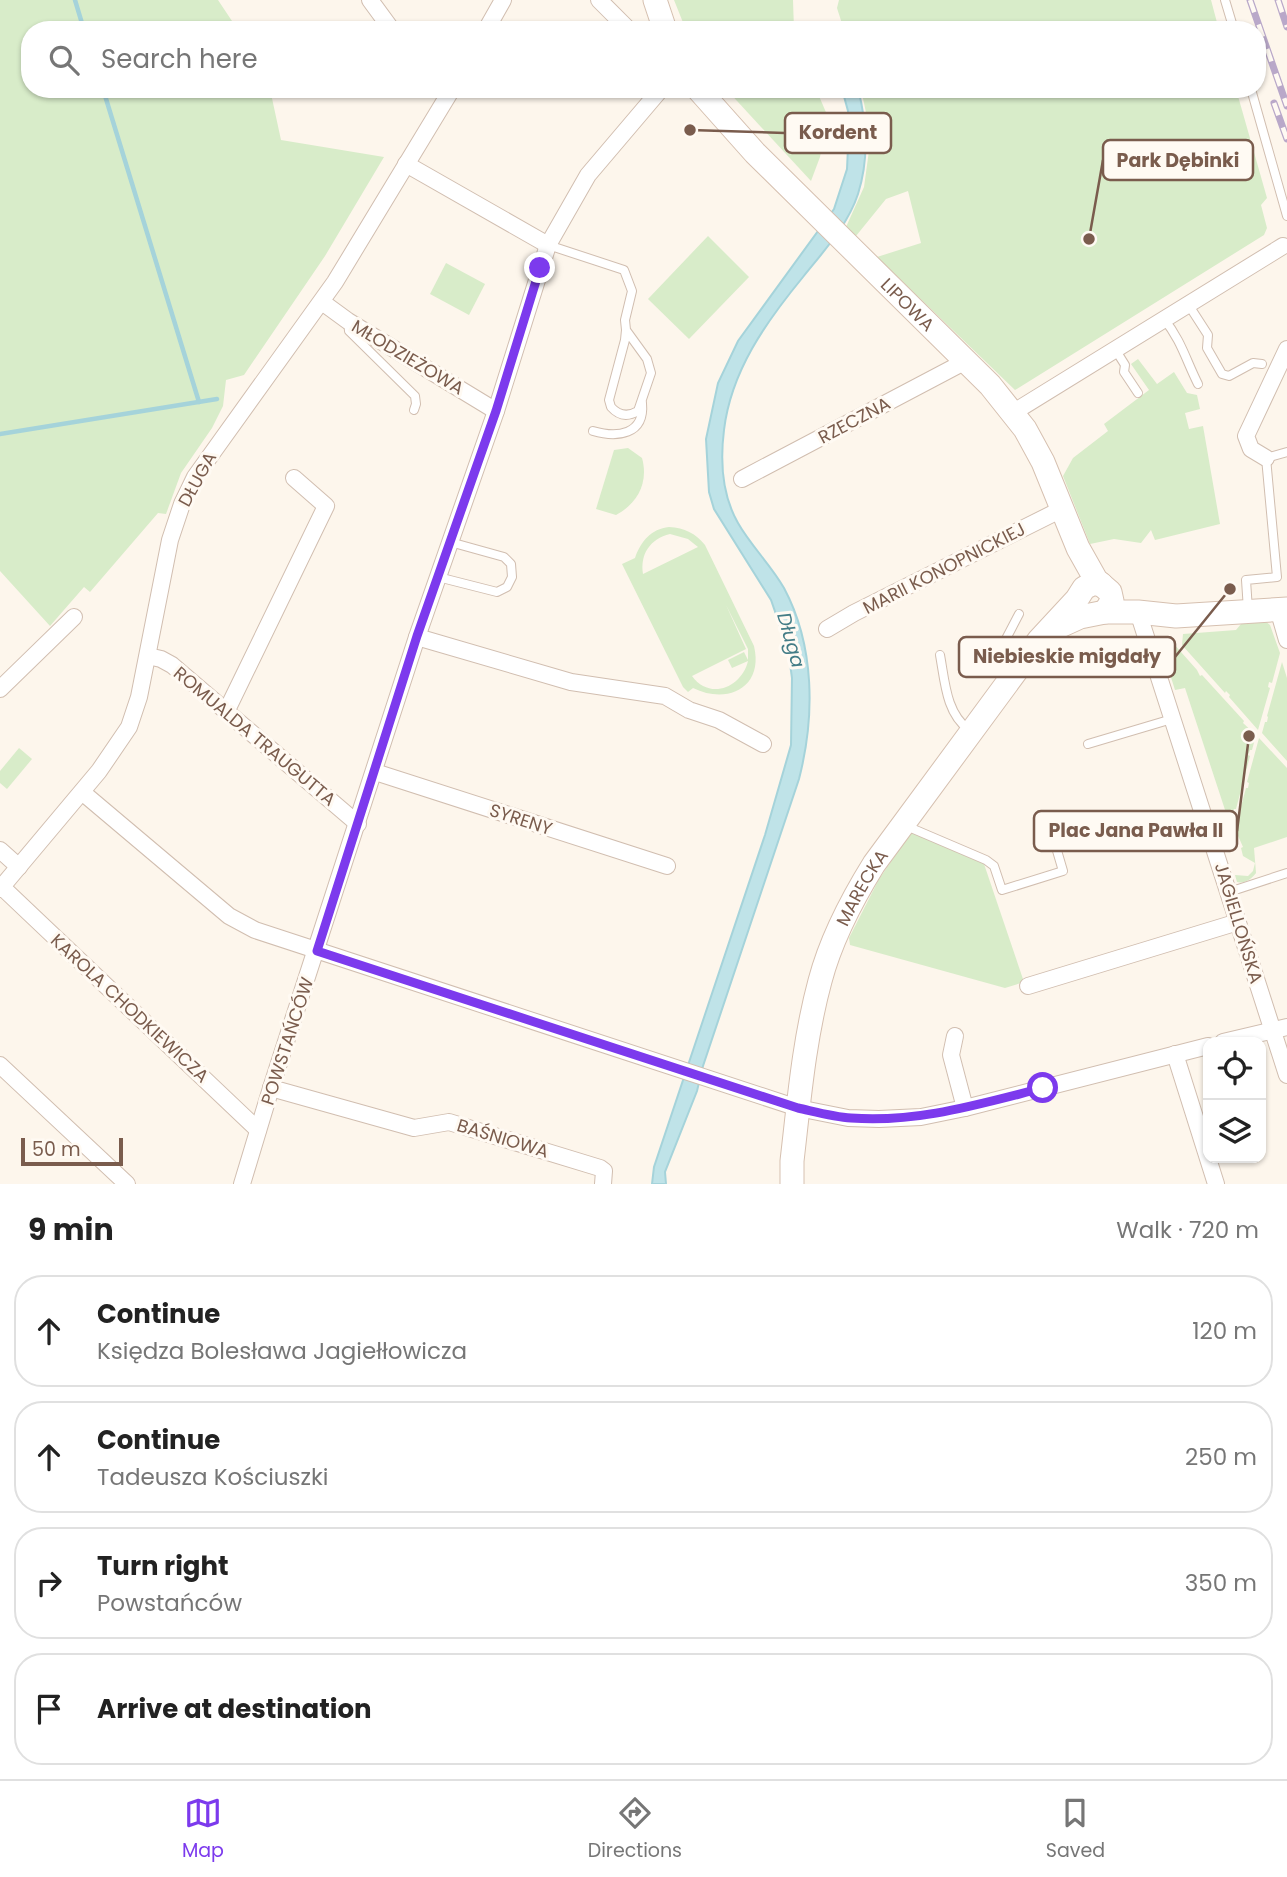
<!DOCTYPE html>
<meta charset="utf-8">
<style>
:root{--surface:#fff;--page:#f2f2f2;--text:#222;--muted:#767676;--line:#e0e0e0;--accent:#7c3aed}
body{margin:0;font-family:Poppins,sans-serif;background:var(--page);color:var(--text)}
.controls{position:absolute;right:21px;bottom:21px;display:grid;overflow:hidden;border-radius:14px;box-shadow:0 2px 5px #0004}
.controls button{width:63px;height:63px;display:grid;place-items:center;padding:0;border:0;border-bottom:2px solid var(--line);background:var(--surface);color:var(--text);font:35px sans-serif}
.scale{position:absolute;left:21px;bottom:18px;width:102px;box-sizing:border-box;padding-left:7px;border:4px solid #7a5c4d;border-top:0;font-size:19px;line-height:24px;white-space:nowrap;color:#7a5c4d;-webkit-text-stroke:5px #fffaf3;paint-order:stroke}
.stop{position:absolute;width:21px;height:21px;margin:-16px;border:5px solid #7c3aed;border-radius:50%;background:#fff}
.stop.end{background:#7c3aed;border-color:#fff;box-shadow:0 2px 7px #0008}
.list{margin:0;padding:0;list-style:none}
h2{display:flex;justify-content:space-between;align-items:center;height:91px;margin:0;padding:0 28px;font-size:30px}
h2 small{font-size:23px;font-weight:400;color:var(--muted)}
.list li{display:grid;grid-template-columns:46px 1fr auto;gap:21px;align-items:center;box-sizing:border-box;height:112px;margin:0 14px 14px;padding:0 14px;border:2px solid var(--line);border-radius:28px}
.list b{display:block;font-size:26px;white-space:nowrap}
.list p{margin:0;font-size:23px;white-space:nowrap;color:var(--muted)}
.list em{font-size:23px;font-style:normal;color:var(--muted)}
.icon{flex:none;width:38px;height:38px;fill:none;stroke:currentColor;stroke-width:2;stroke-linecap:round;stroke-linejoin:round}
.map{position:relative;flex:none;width:1287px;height:1184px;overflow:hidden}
.search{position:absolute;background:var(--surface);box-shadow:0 2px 5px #0004;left:21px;right:21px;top:21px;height:77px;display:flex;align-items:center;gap:18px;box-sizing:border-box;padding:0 24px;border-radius:28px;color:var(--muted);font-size:26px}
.sheet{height:595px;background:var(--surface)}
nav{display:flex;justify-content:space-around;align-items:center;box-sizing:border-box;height:98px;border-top:2px solid var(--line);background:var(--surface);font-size:19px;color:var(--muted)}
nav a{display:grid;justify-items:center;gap:4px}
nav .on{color:var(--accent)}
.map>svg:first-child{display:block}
.green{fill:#d8ecc9;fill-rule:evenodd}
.water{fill:#bfe3e8;stroke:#a5d3da;stroke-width:2}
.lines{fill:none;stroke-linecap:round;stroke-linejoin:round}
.stream{stroke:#a5d3da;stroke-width:4.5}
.lane-casing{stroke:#d1beb0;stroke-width:10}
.street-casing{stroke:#d1beb0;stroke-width:18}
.secondary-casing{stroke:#d6c0b0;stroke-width:25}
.lane{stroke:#fff;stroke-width:8}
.street{stroke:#fff;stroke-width:16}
.secondary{stroke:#fff;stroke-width:23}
.rail-casing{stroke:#b9a8c9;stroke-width:7}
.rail{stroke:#fffaf3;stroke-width:4.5;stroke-dasharray:13;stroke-linecap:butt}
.route{stroke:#7c3aed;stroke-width:9}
.labels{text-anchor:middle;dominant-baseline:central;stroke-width:6;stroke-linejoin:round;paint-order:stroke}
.street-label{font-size:18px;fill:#7a5c4d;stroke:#fffaf3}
.water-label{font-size:19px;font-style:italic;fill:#437c86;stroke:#fffaf3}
.leader{fill:none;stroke:#7a5c4d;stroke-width:2.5}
.callout-dot{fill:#7a5c4d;stroke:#fffaf3;stroke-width:2.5}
.callout{fill:#fffaf3;stroke:#7a5c4d;stroke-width:2.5}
.callout-label{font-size:19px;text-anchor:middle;font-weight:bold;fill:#7a5c4d}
</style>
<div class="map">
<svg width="1287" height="1184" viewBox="0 0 1287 1184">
<rect width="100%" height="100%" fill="#fdf6ec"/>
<!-- green -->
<g class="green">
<path d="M 0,0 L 218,0 L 238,30 L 30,30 L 30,89 L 270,89 L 281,140 L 384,157 L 325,256 L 244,375 L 226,380 L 223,406 L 212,428 L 181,473 L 166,514 L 158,513 L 90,592 L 84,587 L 50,626 L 0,571 Z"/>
<path d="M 674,0 L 793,0 L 794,30 L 686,30 Z"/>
<path d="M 839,0 L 1211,0 L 1219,30 L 844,30 L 837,8 Z"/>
<path d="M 726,89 L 816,89 L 828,117 L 820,157 L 811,181 Z"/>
<path d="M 861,89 L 1236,89 L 1267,198 L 1261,205 L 1267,228 L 1264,235 L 1015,390 L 877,257 L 921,243 L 908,191 L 886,199 L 856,236 L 846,227 L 864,187 L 871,136 Z"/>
<path d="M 708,236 L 749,277 L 689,339 L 648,299 Z"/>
<path d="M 446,263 L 485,284 L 469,315 L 430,294 Z"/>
<path d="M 1138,359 L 1157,384 L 1174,372 L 1187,393 L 1197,395 L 1200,409 L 1185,413 L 1189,429 L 1203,426 L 1220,524 L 1155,540 L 1151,530 L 1141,543 L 1114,539 L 1090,544 L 1063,476 L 1073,458 L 1108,431 L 1104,424 L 1149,390 L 1131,364 Z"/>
<path d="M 628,448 L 642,458 C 649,483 637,504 616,515 L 596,509 L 614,450 Z"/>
<path d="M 669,527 C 685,528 695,533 705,545 L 754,646 C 764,688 727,705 693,688 L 688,692 L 683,687 L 622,564 L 635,558 C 641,541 651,529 669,527 ZM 670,534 L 688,539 L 698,547 L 643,574 C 640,554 650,539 670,534 ZM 726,605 L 748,649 L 748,660 L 744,652 L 728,660 L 732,668 L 748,661 C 742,687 710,701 692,676 L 746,649 Z"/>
<path d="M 1265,621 L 1270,625 L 1280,653 L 1272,683 L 1269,682 L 1268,687 L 1270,688 L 1258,730 L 1229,697 L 1230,695 L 1226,691 L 1225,693 L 1182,645 L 1183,634 L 1236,630 L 1241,624 Z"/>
<path d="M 1173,643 L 1197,670 L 1200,676 L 1202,675 L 1244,721 L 1243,723 L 1256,735 L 1252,750 L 1250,750 L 1248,755 L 1250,756 L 1236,809 L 1234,809 L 1232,813 L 1234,815 L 1233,818 L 1228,819 L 1185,688 L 1175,690 L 1162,649 L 1166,644 Z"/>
<path d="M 1282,662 L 1287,678 L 1287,761 L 1262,733 L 1265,722 L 1267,722 L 1268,717 L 1267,716 Z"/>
<path d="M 1259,738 L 1287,768 L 1287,837 L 1254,848 L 1256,873 C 1252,879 1244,884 1237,882 L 1235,875 L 1248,876 L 1253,871 L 1255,863 L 1243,856 L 1241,848 L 1243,847 L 1235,829 L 1246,788 L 1248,788 L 1249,783 L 1247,782 Z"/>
<path d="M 19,748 L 32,759 L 7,789 L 0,783 L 0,771 Z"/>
<path d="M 913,830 L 983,861 L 1024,982 L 1005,988 L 850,945 L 849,938 L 879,879 Z"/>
</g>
<!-- water -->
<path class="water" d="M 842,89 L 858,89 C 867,123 869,159 858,194 C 848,225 823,252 803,277 C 766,322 731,371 724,430 C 720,462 722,495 738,523 C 751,546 771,565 784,588 C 815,646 815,717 799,779 L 703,1066 L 697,1091 L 665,1172 L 666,1184 L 652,1184 L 654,1167 L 765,835 L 791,745 L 792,678 L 788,649 L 771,600 L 714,509 L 709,492 L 706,439 L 718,383 L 738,341 L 834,209 L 847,169 L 848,147 L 848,111 Z"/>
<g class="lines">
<!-- stream -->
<g class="stream">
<path d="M 75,0 L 84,30"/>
<path d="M 103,89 L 199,402"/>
<path d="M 0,434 L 217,399"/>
</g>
<!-- lane casing -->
<g class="lane-casing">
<g id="lane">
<path d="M 1225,0 L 1234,30"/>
<path d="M 1251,89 L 1287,216"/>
<path d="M 548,245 L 624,270 L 632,291 L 625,320 L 626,330 L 647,359 L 651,373 L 638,411 C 628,417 619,416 611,407 L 609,400 L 625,340 L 626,330"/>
<path d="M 1188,304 L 1208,335 L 1207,348 L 1222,374 L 1229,376 L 1253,363 L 1262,364"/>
<path d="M 1164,319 C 1181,340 1186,360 1198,384"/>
<path d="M 348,321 L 349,331 L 415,396 L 416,404 L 414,410"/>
<path d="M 1115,349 L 1125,365 L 1124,372 L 1138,393"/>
<path d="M 593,431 C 617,438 645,435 642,403"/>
<path d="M 438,577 L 497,592 L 507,587 L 512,577 L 511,564 L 504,557 L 450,542"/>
<path d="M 1248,610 L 1246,580 L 1277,577 L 1266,458 L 1287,452"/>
<path d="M 1042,642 L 1066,657 L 1087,653"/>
<path d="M 940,655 C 945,682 946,713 969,730"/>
<path d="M 1013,670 L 997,656 L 1019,614"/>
<path d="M 1088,744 L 1172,719"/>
<path d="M 911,828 L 986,860 L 994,866 L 1002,890 L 1063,871 L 1048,820"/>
<path d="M 1229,892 L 1287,873"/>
</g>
</g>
<!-- street casing -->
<g class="street-casing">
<g id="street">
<path d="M 370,0 L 392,30"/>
<path d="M 599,0 L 629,30"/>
<path d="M 486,30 L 503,0"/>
<path d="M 406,164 L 548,245"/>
<path d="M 322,302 L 348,321 L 496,411"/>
<path d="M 1014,412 L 1283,246"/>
<path d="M 1266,458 L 1251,449 L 1246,436 L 1287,349"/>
<path d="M 742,479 L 966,361"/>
<path d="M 1278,609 L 1287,640"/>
<path d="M 1138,612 L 1287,1075"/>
<path d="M 827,629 L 854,613 L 1062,509"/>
<path d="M 417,637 L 571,682 L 665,696 L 689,710 L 719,720 L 763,744"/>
<path d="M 148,656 L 161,659 L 172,665 L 358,824"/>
<path d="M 0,689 L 74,617"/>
<path d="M 227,710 L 326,506 L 294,478"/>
<path d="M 375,772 L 667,866"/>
<path d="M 82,792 L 229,916 L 255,930 L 798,1108 L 848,1118 L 879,1119 L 921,1117 L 965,1108 L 1208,1046"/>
<path d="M 0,850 L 19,867"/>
<path d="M 2,887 L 258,1130"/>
<path d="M 0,889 L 99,771 L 129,727 L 139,697 L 170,540 L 182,504 L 195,477 L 335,282 L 452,89"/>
<path d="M 1028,986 L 1238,922"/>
<path d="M 955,1036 L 951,1055 L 965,1108"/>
<path d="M 1223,1042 L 1287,1027"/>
<path d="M 1175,1054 L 1216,1184"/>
<path d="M 0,1065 L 127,1184"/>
<path d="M 271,1088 L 414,1128 L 449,1122 L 600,1168 L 604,1171 L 603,1184"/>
<path d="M 242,1184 L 271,1088 L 417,637 L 496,411 L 548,245 L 588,175 L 661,89"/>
</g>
</g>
<!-- secondary casing -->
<g class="secondary-casing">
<g id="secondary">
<path d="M 655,0 L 665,30"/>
<path id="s1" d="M 698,89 L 755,153 L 990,385 L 1025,429 L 1043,462 L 1078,548 L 1096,580 L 1110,592 L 1112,601 L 1105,612"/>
<path d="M 1056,628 L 1080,617 L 1105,612 L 1138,612 L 1176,616 L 1287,609"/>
<path id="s2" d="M 792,1184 L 792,1161 C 799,1101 804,1040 820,981 C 831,939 851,901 874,864 L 1039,640 L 1077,599 L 1084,588 L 1092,584 L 1101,584"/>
</g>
</g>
<!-- lane -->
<use href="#lane" class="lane"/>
<!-- street -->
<use href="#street" class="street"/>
<!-- secondary -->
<use href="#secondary" class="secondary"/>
<!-- rail casing -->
<g class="rail-casing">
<g id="rail">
<path d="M 1250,0 L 1287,106"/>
<path d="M 1278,0 L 1287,27"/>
<path d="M 1274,103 L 1287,139"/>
</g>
</g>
<!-- rail -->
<use href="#rail" class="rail"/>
</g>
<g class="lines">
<!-- route -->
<path class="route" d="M 540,268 L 496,411 L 417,636 L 317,951 L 798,1108 C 816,1112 834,1117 851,1118 C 918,1123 979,1104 1043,1088"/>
</g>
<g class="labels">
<!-- street labels -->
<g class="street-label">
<text stroke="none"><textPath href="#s1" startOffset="301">LIPOWA</textPath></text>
<text transform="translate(408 357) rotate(31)">MŁODZIEŻOWA</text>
<text transform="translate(854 420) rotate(-28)">RZECZNA</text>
<text transform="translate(197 479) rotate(-61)">DŁUGA</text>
<text transform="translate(944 568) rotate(-27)">MARII KONOPNICKIEJ</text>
<text transform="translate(255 736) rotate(40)">ROMUALDA TRAUGUTTA</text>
<text transform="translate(521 819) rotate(18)">SYRENY</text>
<text stroke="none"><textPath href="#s2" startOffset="308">MARECKA</textPath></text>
<text transform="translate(1239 923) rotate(73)">JAGIELLOŃSKA</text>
<text transform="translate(130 1008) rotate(43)">KAROLA CHODKIEWICZA</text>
<text transform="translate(287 1041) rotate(-72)">POWSTAŃCÓW</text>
<text transform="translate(503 1138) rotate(17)">BAŚNIOWA</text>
</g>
<!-- water labels -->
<g class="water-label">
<text transform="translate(791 640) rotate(74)">Długa</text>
</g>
</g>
<!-- callouts -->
<path class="leader" d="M690 130L785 133M1089 239L1103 160M1230 589L1175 657M1249 736L1237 831"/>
<g class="callout-dot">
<circle cx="690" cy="130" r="7"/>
<circle cx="1089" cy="239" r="7"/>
<circle cx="1230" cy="589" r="7"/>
<circle cx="1249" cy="736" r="7"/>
</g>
<g class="callout">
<rect x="785" y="113" width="106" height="40" rx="7"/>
<rect x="1103" y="140" width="150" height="40" rx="7"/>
<rect x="959" y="637" width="216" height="40" rx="7"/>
<rect x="1034" y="811" width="203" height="40" rx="7"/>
</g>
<g class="callout-label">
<text x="838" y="139">Kordent</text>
<text x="1178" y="167">Park Dębinki</text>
<text x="1067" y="663">Niebieskie migdały</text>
<text x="1136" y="837">Plac Jana Pawła II</text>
</g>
</svg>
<div class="controls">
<button><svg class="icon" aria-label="locate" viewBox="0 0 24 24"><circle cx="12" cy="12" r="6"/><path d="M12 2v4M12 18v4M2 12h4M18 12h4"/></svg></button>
<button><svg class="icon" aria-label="layers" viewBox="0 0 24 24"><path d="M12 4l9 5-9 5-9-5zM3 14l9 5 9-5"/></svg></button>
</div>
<div class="scale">50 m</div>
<div class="stop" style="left:1043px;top:1088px"></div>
<div class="stop end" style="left:540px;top:268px"></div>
<div class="search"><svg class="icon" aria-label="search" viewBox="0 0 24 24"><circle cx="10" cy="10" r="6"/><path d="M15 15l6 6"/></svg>Search here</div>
</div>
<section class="sheet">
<h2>9 min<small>Walk · 720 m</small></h2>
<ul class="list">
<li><svg class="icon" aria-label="ahead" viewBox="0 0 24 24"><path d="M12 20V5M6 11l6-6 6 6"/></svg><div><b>Continue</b><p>Księdza Bolesława Jagiełłowicza</p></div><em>120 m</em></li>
<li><svg class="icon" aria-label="ahead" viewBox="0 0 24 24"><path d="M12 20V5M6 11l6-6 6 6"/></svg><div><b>Continue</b><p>Tadeusza Kościuszki</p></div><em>250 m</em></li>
<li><svg class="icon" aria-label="right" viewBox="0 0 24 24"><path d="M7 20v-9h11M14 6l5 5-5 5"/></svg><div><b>Turn right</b><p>Powstańców</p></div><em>350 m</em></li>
<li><svg class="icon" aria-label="arrive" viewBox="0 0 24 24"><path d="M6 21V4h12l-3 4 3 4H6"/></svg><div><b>Arrive at destination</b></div></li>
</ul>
</section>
<nav>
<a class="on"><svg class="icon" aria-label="map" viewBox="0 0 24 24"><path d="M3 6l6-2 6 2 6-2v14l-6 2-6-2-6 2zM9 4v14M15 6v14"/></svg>Map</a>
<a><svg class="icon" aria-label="directions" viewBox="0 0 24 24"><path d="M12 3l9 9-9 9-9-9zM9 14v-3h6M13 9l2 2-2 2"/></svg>Directions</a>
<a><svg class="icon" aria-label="saved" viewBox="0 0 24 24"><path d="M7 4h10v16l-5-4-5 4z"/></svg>Saved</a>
</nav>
